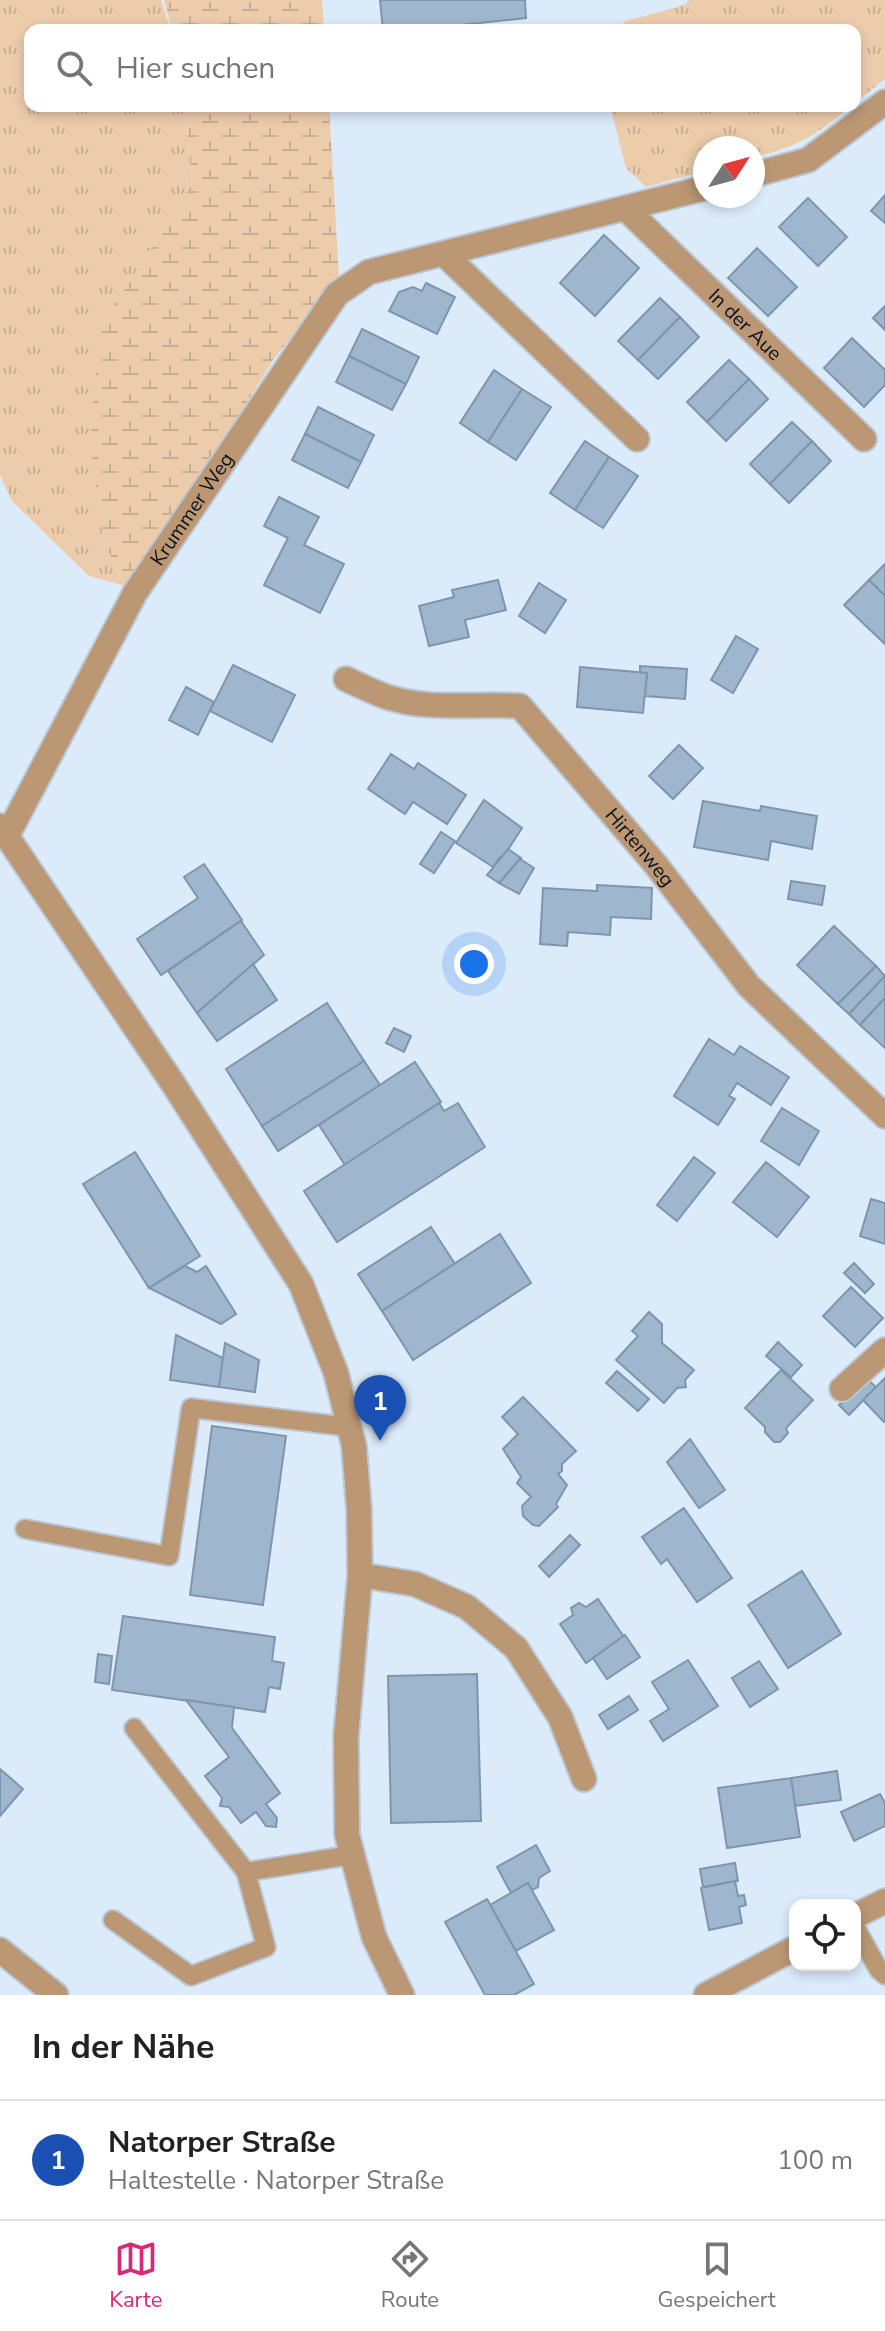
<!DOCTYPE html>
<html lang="de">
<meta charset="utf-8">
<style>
:root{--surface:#fff;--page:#f2f2f2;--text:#222;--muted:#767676;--line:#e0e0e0;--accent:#db2777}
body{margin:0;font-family:"Nunito Sans",sans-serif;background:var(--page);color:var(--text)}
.controls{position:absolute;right:24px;bottom:24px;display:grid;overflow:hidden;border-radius:16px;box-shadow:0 4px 12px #0003}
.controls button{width:72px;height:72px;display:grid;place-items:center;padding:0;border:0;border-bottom:2px solid var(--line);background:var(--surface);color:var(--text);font:40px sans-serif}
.compass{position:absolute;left:693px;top:136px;width:72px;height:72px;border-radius:50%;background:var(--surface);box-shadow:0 4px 12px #0003;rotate:54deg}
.you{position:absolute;left:474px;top:964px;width:28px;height:28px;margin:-20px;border:6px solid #fff;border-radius:50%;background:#1a73e8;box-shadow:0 0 0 12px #1a73e833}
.badge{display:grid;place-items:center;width:52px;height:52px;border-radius:50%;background:var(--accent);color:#fff;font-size:26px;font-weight:700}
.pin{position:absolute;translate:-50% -66px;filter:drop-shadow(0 2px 4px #0008)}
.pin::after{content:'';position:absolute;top:42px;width:28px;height:24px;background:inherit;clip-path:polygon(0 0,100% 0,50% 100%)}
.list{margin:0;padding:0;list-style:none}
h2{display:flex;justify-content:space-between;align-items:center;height:104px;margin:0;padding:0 32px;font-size:34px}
h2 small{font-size:26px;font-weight:400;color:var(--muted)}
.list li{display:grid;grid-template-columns:52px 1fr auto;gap:24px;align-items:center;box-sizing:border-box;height:120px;padding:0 32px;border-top:2px solid var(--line)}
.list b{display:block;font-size:30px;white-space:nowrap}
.list p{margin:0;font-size:26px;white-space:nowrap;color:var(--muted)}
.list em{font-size:26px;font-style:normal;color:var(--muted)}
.icon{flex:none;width:44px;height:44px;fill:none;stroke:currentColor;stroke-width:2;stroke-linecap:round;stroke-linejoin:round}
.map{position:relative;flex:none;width:885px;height:1995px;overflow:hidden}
.search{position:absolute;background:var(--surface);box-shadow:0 4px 12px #0003;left:24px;right:24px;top:24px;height:88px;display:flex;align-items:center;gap:20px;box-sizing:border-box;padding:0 28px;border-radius:16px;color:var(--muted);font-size:30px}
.sheet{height:224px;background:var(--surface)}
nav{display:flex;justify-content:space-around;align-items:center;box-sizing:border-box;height:112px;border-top:2px solid var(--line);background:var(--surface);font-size:22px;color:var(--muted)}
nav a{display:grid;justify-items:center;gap:4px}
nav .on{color:var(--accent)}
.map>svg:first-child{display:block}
.grass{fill:url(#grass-tufts)}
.wetland{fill:url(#wetland-marsh)}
.building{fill:#9eb6ce;stroke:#7e96ad;stroke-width:2}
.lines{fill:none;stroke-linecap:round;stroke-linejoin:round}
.service-casing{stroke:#bac8d6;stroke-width:22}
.minor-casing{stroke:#bac8d6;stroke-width:28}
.service{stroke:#bb9774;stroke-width:18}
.minor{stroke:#bb9774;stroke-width:24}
.labels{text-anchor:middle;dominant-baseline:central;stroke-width:8;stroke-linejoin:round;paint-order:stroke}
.street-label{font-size:20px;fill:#0a121b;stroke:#dcebfa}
</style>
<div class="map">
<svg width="885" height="1995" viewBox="0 0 885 1995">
<defs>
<pattern id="grass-tufts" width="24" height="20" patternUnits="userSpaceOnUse" patternTransform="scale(2)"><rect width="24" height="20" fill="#edccac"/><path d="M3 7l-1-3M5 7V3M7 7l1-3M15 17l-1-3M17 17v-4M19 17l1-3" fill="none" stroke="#caae93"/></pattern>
<pattern id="wetland-marsh" width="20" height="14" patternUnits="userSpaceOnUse" patternTransform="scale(2)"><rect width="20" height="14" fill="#edccac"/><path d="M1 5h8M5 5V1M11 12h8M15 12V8" fill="none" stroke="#caae93"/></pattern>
</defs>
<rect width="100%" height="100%" fill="#dcebfa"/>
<!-- grass -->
<g class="grass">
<path d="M 0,0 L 161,0 L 171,30 L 30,30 L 30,106 L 185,106 L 192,184 L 100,327 L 103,540 L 125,586 L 89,576 L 12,501 L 0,475 Z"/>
<path d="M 690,0 L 885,0 L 885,79 L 855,103 L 855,30 L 613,30 L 626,21 L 684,5 Z"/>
<path d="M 610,106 L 851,106 C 814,137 800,145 753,158 L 753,148 L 705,148 L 705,171 L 646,187 L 626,168 Z"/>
</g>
<!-- wetland -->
<g class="wetland">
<path d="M 164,0 L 322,0 L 324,30 L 172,30 Z"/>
<path d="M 185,106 L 329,106 L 339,277 L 273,360 L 160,543 L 125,586 L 103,540 L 90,439 L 100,327 L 192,184 Z"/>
</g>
<!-- building -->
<g class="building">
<path d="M 380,0 L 525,0 L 526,18 L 413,30 L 383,30 Z"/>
<path d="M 885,195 L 885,223 L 871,211 Z"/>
<path d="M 808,198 L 847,237 L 818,266 L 779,227 Z"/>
<path d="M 604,235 L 639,268 L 595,316 L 560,283 Z"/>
<path d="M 757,248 L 797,287 L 768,316 L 728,278 Z"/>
<path d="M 426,283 L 455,297 L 437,334 L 389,311 L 399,292 L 413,287 L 422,291 Z"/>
<path d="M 660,298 L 680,317 L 638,360 L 618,341 Z"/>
<path d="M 885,306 L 885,330 L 873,318 Z"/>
<path d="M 680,317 L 699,337 L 658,379 L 638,360 Z"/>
<path d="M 362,329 L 419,357 L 406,384 L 349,356 Z"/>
<path d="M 852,338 L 885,370 L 885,385 L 864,407 L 824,368 Z"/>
<path d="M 349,356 L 406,384 L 392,410 L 336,382 Z"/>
<path d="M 729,360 L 749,379 L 707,422 L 687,402 Z"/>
<path d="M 494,370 L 522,389 L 488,442 L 460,423 Z"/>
<path d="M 749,379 L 768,399 L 726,441 L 707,422 Z"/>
<path d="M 522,389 L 551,407 L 516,460 L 488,442 Z"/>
<path d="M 318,407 L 374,435 L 361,462 L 305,434 Z"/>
<path d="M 792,422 L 812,441 L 770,484 L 750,464 Z"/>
<path d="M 305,434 L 361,462 L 348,488 L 292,460 Z"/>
<path d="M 585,441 L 609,457 L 575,510 L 550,493 Z"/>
<path d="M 812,441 L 831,461 L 789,503 L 770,484 Z"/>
<path d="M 609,457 L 638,476 L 603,528 L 575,510 Z"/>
<path d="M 279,497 L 319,517 L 304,545 L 344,564 L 320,613 L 264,585 L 288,538 L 264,526 Z"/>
<path d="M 885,564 L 885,596 L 869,580 Z"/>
<path d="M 498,580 L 506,610 L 465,620 L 469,637 L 429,646 L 419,606 L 454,597 L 452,590 Z"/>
<path d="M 869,580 L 885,596 L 885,644 L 844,605 Z"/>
<path d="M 539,583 L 566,600 L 545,633 L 519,616 Z"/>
<path d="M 736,636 L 758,649 L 733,693 L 711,680 Z"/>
<path d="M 233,665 L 295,695 L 272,742 L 210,711 Z"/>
<path d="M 640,666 L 687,669 L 685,699 L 645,696 L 647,673 L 640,673 Z"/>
<path d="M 580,667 L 647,673 L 643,713 L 577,707 Z"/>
<path d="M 186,687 L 214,702 L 198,735 L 169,720 Z"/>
<path d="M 679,745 L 703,768 L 673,799 L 649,776 Z"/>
<path d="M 391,754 L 414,769 L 418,763 L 466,795 L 447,824 L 413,802 L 405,814 L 368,789 Z"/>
<path d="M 484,800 L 522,828 L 502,859 L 500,857 L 493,867 L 456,843 Z"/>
<path d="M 703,801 L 760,811 L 761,806 L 817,816 L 812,849 L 771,841 L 768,860 L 694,847 Z"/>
<path d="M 441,832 L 455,841 L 434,873 L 420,864 Z"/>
<path d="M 508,849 L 521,858 L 499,883 L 487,875 Z"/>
<path d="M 520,859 L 534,868 L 519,894 L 499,883 Z"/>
<path d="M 204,864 L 242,920 L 161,975 L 137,939 L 198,898 L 184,877 Z"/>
<path d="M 791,881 L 825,886 L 822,905 L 788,899 Z"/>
<path d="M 597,885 L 652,888 L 651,919 L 611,917 L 610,935 L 568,932 L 567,946 L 540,944 L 543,888 L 597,891 Z"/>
<path d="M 241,921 L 264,955 L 197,1013 L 168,971 Z"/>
<path d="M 834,926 L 876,966 L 838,1004 L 797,965 Z"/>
<path d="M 253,964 L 277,1000 L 217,1041 L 197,1013 Z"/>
<path d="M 876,966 L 885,976 L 849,1014 L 838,1004 Z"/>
<path d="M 885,976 L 885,998 L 860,1025 L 849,1014 Z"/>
<path d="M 885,998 L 885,1048 L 860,1025 Z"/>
<path d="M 327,1003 L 364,1061 L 262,1126 L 226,1069 Z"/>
<path d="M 394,1028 L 411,1036 L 404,1052 L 386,1043 Z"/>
<path d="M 709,1039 L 734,1055 L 740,1046 L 789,1077 L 771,1105 L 737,1083 L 729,1096 L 735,1099 L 718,1125 L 674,1096 Z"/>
<path d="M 364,1061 L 380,1085 L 278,1151 L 262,1126 Z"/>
<path d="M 415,1062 L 441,1102 L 345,1165 L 319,1125 Z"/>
<path d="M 439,1103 L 444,1111 L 458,1103 L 485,1147 L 337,1242 L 304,1191 Z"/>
<path d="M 782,1108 L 819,1131 L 799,1165 L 761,1141 Z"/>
<path d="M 135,1152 L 200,1256 L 149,1288 L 83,1184 Z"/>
<path d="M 694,1157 L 715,1173 L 677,1221 L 657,1205 Z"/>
<path d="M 766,1162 L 809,1197 L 777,1237 L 733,1202 Z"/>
<path d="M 871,1199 L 885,1203 L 885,1244 L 860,1236 Z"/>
<path d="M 431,1227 L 455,1264 L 382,1311 L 358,1274 Z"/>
<path d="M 500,1234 L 531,1283 L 413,1360 L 382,1311 Z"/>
<path d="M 854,1263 L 874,1284 L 865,1293 L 844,1273 Z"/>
<path d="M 185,1266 L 197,1272 L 206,1266 L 236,1314 L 221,1324 L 149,1288 Z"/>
<path d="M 851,1287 L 883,1318 L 855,1347 L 823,1316 Z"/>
<path d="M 649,1312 L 662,1324 L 662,1343 L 694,1370 L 685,1380 L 686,1387 L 677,1388 L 664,1403 L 616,1360 L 638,1336 L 632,1331 Z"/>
<path d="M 176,1335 L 223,1358 L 219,1387 L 170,1380 Z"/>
<path d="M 778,1342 L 802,1365 L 791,1377 L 766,1356 Z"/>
<path d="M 225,1343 L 259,1360 L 255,1392 L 219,1387 Z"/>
<path d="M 781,1370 L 813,1400 L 786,1428 L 788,1433 L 780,1442 L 774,1442 L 765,1432 L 765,1427 L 745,1408 Z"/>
<path d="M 617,1371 L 649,1399 L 638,1411 L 606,1383 Z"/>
<path d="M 866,1378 L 876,1387 L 849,1415 L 839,1405 Z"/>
<path d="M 885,1378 L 885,1421 L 884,1422 L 863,1400 Z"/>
<path d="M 523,1397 L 576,1451 L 562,1464 L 562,1471 L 558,1474 L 567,1485 L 556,1504 L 558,1507 L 539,1526 L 533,1525 L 523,1516 L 522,1506 L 531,1497 L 517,1483 L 521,1477 L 503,1449 L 518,1434 L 502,1417 Z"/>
<path d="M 212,1426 L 286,1436 L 263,1605 L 190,1595 Z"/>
<path d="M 690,1439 L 725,1490 L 699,1508 L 667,1462 Z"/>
<path d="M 684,1508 L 732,1578 L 697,1602 L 667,1559 L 661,1564 L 642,1537 Z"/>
<path d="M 570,1535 L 580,1545 L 549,1577 L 539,1566 Z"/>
<path d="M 802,1571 L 841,1634 L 788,1668 L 748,1605 Z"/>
<path d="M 598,1599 L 624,1637 L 586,1663 L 560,1624 L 573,1615 L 571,1608 L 579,1603 L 586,1607 Z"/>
<path d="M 123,1616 L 275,1637 L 272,1661 L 284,1663 L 280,1689 L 269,1687 L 265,1712 L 112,1690 Z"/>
<path d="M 625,1635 L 640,1657 L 607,1679 L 593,1658 Z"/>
<path d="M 98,1654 L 112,1656 L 109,1684 L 95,1682 Z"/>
<path d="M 688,1660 L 718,1706 L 663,1741 L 650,1721 L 669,1709 L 652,1682 Z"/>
<path d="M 759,1661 L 778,1689 L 750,1707 L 732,1678 Z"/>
<path d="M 477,1674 L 481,1821 L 391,1823 L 388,1676 Z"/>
<path d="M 629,1696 L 638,1710 L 608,1729 L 599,1715 Z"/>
<path d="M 186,1700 L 234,1707 L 232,1728 L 280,1793 L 266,1804 L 277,1818 L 276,1827 L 266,1826 L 256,1812 L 241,1823 L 229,1807 L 220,1806 L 222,1798 L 205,1776 L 229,1757 Z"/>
<path d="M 0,1769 L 23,1789 L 0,1816 Z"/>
<path d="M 837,1771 L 841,1800 L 795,1806 L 791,1778 Z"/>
<path d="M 791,1778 L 800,1837 L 727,1848 L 718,1788 Z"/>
<path d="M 880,1794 L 885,1803 L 885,1826 L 854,1841 L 841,1812 Z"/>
<path d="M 536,1845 L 550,1871 L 539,1878 L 538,1887 L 532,1890 L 528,1883 L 511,1893 L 497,1867 Z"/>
<path d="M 735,1863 L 738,1881 L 703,1887 L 700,1869 Z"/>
<path d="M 735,1881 L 738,1896 L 744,1895 L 746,1905 L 739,1907 L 742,1923 L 709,1930 L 701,1888 Z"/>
<path d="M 528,1883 L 554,1930 L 516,1951 L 490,1905 Z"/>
<path d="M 487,1899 L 534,1984 L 514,1995 L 485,1995 L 445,1922 Z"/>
</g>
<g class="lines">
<!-- service casing -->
<g class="service-casing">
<g id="service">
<path d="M 25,1529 L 169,1556 L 191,1408 L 350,1427"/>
<path d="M 134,1728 L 246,1872 L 352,1855"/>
<path d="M 113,1920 L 191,1976 L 266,1947 L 246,1872"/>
<path d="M 855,1927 L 879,1970 L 885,1975"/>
</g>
</g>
<!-- minor casing -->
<g class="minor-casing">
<g id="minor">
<path d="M 753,175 L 808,160 L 885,102"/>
<path id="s1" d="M 626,209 L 864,439"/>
<path d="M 444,254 L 637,439"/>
<path id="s2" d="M 346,679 C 359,685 373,692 387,697 C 429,711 476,703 520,706 L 656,865 L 749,986 L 885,1116"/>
<path d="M 0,826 L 174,1085 L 301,1284 L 336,1373 L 354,1446 L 359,1509 L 360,1575 L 346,1737 L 347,1835 L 374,1937 L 402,1995"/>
<path id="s3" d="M 7,836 L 135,593 L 337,294 L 369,272 L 705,188"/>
<path d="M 842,1389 L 885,1350"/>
<path d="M 360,1575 L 415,1584 L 467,1607 L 516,1648 L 560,1717 L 584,1779"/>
<path d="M 855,1916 L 885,1901"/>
<path d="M 0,1950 L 56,1995"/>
<path d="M 706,1995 L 795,1948"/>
</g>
</g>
<!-- service -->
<use href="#service" class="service"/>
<!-- minor -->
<use href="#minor" class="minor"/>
</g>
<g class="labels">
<!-- street labels -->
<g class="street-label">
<text stroke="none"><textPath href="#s1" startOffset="166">In der Aue</textPath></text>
<text stroke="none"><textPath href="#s3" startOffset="376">Krummer Weg</textPath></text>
<text stroke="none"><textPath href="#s2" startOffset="364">Hirtenweg</textPath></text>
</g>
</g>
</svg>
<div class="controls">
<button><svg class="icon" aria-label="locate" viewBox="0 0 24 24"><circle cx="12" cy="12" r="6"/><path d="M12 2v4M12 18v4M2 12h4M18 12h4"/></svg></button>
</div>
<svg class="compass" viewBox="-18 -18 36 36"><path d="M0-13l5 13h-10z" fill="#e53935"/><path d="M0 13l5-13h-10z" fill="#767676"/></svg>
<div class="you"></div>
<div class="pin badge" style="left:380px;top:1441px;background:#1a4fb4">1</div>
<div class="search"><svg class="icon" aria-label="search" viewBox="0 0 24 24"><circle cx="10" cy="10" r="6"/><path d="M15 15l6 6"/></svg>Hier suchen</div>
</div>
<section class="sheet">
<h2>In der Nähe<small></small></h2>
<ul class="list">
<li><span class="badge" style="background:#1a4fb4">1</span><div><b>Natorper Straße</b><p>Haltestelle · Natorper Straße</p></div><em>100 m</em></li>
</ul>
</section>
<nav>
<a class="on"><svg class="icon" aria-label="map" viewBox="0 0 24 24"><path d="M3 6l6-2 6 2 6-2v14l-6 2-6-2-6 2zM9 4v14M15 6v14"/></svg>Karte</a>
<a><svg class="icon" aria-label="directions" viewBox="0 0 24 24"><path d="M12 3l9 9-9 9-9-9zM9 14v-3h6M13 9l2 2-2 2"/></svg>Route</a>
<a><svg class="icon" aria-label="saved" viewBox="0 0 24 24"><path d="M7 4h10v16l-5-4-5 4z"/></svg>Gespeichert</a>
</nav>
